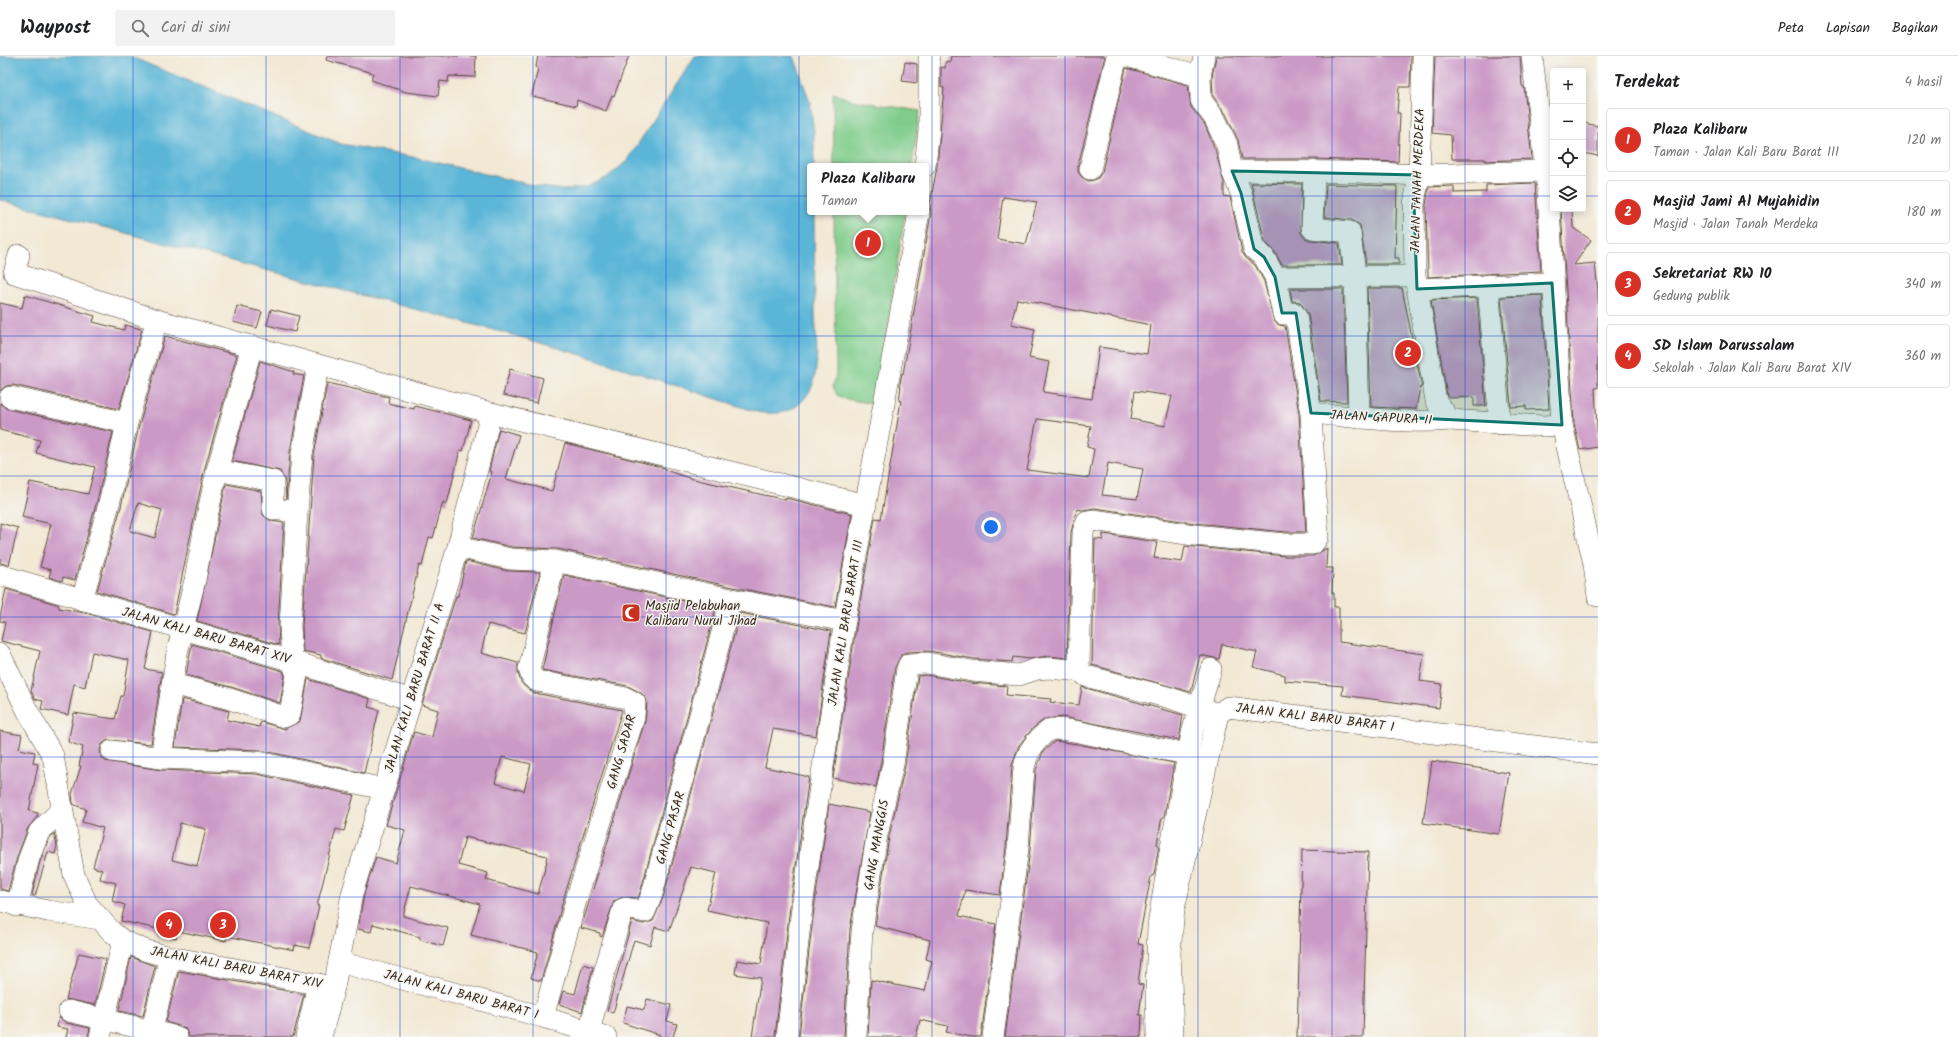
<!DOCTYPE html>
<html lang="id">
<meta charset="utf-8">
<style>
:root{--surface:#fff;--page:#f2f2f2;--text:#202124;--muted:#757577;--line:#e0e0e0;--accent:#d93025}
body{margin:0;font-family:Kalam,sans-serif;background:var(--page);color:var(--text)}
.controls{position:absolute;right:12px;top:12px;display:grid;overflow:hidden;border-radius:4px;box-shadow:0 2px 10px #0003}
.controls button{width:36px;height:36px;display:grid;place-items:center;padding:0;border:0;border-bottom:1px solid var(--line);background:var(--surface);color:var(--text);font:20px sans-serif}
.you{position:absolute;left:991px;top:471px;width:14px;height:14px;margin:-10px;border:3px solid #fff;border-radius:50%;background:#1a73e8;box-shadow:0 0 0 6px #1a73e833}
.badge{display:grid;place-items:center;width:26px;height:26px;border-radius:50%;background:var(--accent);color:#fff;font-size:13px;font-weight:700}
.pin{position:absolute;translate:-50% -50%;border:2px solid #fff;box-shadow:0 1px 4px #0006}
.popup{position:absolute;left:807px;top:107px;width:122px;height:52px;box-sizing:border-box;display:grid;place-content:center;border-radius:4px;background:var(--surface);filter:drop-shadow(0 1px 3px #0005);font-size:13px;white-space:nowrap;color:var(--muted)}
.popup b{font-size:15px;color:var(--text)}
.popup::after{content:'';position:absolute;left:50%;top:100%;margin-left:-8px;border:8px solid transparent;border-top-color:var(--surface)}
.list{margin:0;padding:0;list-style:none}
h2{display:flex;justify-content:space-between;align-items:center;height:52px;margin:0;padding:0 16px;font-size:17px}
h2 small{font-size:13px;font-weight:400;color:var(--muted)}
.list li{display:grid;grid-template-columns:26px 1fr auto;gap:12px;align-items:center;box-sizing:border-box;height:64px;margin:0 8px 8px;padding:0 8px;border:1px solid var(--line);border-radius:4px}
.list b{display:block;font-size:15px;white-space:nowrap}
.list p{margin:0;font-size:13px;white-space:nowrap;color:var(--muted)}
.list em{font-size:13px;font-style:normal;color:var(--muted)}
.icon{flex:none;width:22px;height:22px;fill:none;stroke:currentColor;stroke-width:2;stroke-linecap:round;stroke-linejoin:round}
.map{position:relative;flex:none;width:1598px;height:981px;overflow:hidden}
header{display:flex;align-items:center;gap:24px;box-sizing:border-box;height:56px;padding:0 20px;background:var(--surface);border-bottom:1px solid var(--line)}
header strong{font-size:19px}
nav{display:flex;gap:22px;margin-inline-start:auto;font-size:14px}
.search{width:280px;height:36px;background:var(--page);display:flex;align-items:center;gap:10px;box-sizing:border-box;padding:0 14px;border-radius:4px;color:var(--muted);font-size:15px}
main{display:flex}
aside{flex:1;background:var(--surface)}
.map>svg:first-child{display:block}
.green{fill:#7fcc8b;stroke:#5d7b54}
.water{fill:#5ab5d7;stroke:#4a707a}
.building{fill:#cb99c6;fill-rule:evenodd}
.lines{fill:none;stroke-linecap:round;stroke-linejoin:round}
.minor-casing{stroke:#564639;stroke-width:22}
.minor{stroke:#fff;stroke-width:21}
.marked{fill:#0f766e;fill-opacity:0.2;stroke:#0f766e;stroke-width:3;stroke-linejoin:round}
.grid{fill:none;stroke:#1d4ed8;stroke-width:1;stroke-opacity:0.55}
.labels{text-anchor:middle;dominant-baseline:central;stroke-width:3;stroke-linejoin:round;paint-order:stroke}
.street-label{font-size:13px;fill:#3b2a1e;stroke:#f6f6f2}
.poi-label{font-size:13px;fill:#3b2a1e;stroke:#f6f6f2;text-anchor:start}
</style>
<header>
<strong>Waypost</strong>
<div class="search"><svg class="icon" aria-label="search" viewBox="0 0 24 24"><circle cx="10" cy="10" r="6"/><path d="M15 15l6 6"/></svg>Cari di sini</div>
<nav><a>Peta</a><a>Lapisan</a><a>Bagikan</a></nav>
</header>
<main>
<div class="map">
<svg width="1598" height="981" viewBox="0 0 1598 981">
<rect width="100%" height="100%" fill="#f6f6f2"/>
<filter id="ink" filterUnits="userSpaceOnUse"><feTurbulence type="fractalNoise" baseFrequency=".025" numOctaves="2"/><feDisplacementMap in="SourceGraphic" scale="8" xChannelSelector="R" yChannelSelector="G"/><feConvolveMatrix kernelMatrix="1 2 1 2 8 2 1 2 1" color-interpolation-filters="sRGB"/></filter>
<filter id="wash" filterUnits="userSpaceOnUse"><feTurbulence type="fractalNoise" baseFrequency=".012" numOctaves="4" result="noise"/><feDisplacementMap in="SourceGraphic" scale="16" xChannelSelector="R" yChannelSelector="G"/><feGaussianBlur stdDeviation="0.9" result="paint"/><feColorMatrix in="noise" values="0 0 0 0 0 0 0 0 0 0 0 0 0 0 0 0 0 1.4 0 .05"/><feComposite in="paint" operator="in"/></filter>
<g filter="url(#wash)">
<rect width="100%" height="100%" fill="#f2e8d3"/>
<!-- green -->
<g class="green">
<path d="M 833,37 L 851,44 L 920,55 L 912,110 L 834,110 Z"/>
<path d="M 834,156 L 905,156 L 876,348 L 845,343 L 837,339 L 833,330 L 836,318 Z"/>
</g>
<!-- water -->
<path class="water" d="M 0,0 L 129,0 L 341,88 L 418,102 L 540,131 L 565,134 L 587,131 L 608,121 L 627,105 L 695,0 L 794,0 L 810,46 L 814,76 L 814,110 L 810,110 L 810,156 L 814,156 C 814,190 815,223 815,257 C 816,277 820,315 811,333 C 798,356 780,360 757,356 L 592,302 L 513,279 L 0,144 Z"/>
<g id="blocks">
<!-- building -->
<g class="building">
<path d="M 327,0 L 476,0 L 475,21 L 449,20 L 448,26 L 440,25 L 438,40 L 406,36 L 371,24 L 373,17 L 326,4 Z"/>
<path d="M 538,0 L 629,0 L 614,40 L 612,39 L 606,55 L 577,44 L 576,50 L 532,40 L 538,12 L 536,11 Z"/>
<path d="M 951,0 L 1105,0 L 1078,110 L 1078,116 L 1082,121 L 1088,125 L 1094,124 L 1098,122 L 1102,116 L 1126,12 L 1188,29 L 1191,51 L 1205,69 L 1215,93 L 1224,127 L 1224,140 L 1230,141 L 1242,196 L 1246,202 L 1255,209 L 1264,225 L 1274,265 L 1279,269 L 1285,270 L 1299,358 L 1306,476 L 1286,476 L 1195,467 L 1095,452 L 1082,454 L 1077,453 L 1071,476 L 1067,602 L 1048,600 L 1030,603 L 1013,601 L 1012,606 L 974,603 L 929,595 L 908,596 L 902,598 L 895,611 L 881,706 L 876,731 L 833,722 L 859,552 L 875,462 L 881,463 L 901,345 L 899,345 L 901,330 L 900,330 L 900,327 L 902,317 L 903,318 L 931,158 L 930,148 L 937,111 L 944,32 L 941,31 L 941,11 L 945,12 L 946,5 L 950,6 ZM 1003,141 L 1037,146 L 1026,188 L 997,183 ZM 1017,243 L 1151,269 L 1147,298 L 1099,291 L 1092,343 L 1043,336 L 1049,306 L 1029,302 L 1035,273 L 1011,268 ZM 1135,335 L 1172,340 L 1165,370 L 1131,363 ZM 1037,363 L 1091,370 L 1087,391 L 1094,393 L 1089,422 L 1027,414 ZM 1108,407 L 1143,413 L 1137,443 L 1102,439 Z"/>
<path d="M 1216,0 L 1411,0 L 1410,31 L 1399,31 L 1397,57 L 1400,57 L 1398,106 L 1314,103 L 1242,103 L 1238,84 L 1226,58 L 1213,40 L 1212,21 Z"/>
<path d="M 1435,0 L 1520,0 L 1522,30 L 1524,31 L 1532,103 L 1485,105 L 1485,103 L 1452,103 L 1451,79 L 1432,77 Z"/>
<path d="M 905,6 L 917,8 L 917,27 L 902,25 Z"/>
<path d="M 1583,67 L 1598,70 L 1598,100 L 1583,97 Z"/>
<path d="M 1251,127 L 1302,128 L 1301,177 L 1305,182 L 1310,184 L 1339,187 L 1342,209 L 1282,209 L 1274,195 L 1265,186 Z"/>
<path d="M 1535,127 L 1541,215 L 1428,221 L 1426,149 L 1429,131 L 1454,130 L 1454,137 L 1486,136 L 1486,129 Z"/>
<path d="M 1326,128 L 1397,130 L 1395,202 L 1399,202 L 1399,208 L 1366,208 L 1360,169 L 1352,164 L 1324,161 Z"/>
<path d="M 1561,153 L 1572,153 L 1573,172 L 1591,184 L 1574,209 L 1595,207 L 1598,235 L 1598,332 L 1595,332 L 1598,391 L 1580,394 L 1574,367 Z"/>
<path d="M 1367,232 L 1402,232 L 1422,332 L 1420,331 L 1416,353 L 1371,351 Z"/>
<path d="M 1290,233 L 1343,233 L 1347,346 L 1321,345 L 1308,258 L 1300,246 L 1292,245 Z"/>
<path d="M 25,239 L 95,260 L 93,266 L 124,274 L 125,269 L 142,273 L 119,353 L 13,329 L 6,330 L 0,335 L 0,247 L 22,252 Z"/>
<path d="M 1542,239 L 1549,353 L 1526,354 L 1526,350 L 1511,351 L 1501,241 Z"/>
<path d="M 1477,242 L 1486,350 L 1474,350 L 1474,341 L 1449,342 L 1447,340 L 1431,244 Z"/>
<path d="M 237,250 L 262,256 L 257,272 L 233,266 Z"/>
<path d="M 271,253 L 299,260 L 295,276 L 267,269 Z"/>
<path d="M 165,280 L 237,299 L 205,411 L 174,558 L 97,535 L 121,451 L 139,370 ZM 138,447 L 162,454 L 155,482 L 130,475 Z"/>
<path d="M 260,305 L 294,316 L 293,318 L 304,320 L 290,396 L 286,443 L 285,425 L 280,415 L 232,405 Z"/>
<path d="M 510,313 L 543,322 L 537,347 L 503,339 Z"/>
<path d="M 327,327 L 389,341 L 388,347 L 414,353 L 415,350 L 471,364 L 463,395 L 460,394 L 447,448 L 443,446 L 433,482 L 429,481 L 422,510 L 419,509 L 392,624 L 321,602 L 321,599 L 303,595 L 302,570 L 314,400 Z"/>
<path d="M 0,347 L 7,353 L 113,376 L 97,445 L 75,524 L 63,521 L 62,525 L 49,521 L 51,514 L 40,511 L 51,468 L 22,461 L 30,426 L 88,438 L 95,411 L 36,397 L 40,384 L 0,374 Z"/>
<path d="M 499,373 L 519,379 L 506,423 L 552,435 L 565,387 L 665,412 L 665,414 L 689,422 L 786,444 L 786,442 L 852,458 L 835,551 L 733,531 L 558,493 L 512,491 L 473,482 L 492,416 L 489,415 Z"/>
<path d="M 226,428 L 261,435 L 263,459 L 271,465 L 284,467 L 278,569 L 279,589 L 197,565 Z"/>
<path d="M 0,467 L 18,472 L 9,509 L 0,507 Z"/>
<path d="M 1103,478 L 1157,486 L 1154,502 L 1182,506 L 1185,490 L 1285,500 L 1313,500 L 1327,492 L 1326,512 L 1333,512 L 1332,537 L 1334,537 L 1334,551 L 1339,551 L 1339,586 L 1424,598 L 1420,625 L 1442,628 L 1439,652 L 1342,639 L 1343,630 L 1285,625 L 1285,619 L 1253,611 L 1257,596 L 1222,588 L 1219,603 L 1200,599 L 1191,636 L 1092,609 L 1095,483 L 1103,484 Z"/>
<path d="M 466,505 L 507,515 L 540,516 L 525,577 L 488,568 L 481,597 L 518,607 L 518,617 L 521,626 L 524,630 L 534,637 L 622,654 L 565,838 L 541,925 L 531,922 L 538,896 L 471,879 L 480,848 L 411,830 L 403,860 L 448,872 L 443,890 L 420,884 L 420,881 L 373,868 L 371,876 L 358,873 L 364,838 L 376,801 L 396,807 L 405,774 L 386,769 L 414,676 L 432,681 L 438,654 L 422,649 L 456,540 L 458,540 ZM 502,701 L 531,708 L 524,735 L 495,727 ZM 465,781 L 547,800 L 546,805 L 547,805 L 538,838 L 486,824 L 488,817 L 458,809 Z"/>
<path d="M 564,519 L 716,552 L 641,834 L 638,842 L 623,841 L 614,845 L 602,881 L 600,880 L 600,877 L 581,872 L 645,665 L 647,647 L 646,642 L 641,637 L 628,630 L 542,614 Z"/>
<path d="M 6,533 L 59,549 L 59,552 L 89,558 L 153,576 L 145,613 L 162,616 L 151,688 L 108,684 L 102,688 L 100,694 L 101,700 L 105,705 L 161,714 L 256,718 L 354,739 L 344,775 L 336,773 L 317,850 L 319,850 L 309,892 L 295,889 L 294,894 L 227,880 L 226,885 L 178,875 L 176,882 L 157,878 L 158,873 L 121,865 L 125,849 L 112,845 L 116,827 L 100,823 L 102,814 L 93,811 L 103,772 L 82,766 L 86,753 L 75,749 L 73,747 L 72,738 L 81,710 L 79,710 L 83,691 L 68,686 L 74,657 L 115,663 L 121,640 L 123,640 L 129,604 L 92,596 L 85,631 L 74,628 L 68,659 L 41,653 L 43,645 L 35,643 L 31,635 L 40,595 L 1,585 L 5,566 L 0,565 L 0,561 ZM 180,767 L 206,773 L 197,810 L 172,804 Z"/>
<path d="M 740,557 L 831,575 L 816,680 L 773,673 L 765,711 L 809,721 L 790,850 L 775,981 L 752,981 L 761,922 L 735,918 L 737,904 L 761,908 L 767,867 L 707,854 L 716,817 L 691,811 L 669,875 L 655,871 L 650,889 L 634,884 L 613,957 L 607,955 L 632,865 L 643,868 L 653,865 L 663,842 Z"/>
<path d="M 192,588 L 283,615 L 285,620 L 280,647 L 231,631 L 186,619 Z"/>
<path d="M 926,619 L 970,627 L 1007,630 L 1006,639 L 1051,643 L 1050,646 L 1079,649 L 1082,631 L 1183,659 L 1179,684 L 1062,661 L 1045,663 L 1033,672 L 1019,689 L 1012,709 L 1006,791 L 1000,839 L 965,834 L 959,860 L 996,868 L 981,981 L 972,981 L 946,976 L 948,970 L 920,964 L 916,981 L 868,981 L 871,924 L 925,935 L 932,905 L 926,903 L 930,884 L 875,870 L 889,781 L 905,710 L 918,620 Z"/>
<path d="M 308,623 L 370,643 L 368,651 L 379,654 L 364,717 L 260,694 L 175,691 L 182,643 L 229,655 L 227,664 L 259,671 L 261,666 L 285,673 L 300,665 Z"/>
<path d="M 0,675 L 22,679 L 19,693 L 35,696 L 33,707 L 38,708 L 29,755 L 38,757 L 37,761 L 28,772 L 18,798 L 8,835 L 0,833 Z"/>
<path d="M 1055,685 L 1077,688 L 1174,707 L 1164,761 L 1162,761 L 1157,788 L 1159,789 L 1154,819 L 1151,820 L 1138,888 L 1143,889 L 1138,928 L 1143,929 L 1139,959 L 1142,959 L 1141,981 L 1005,981 L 1030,794 L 1036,714 L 1043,696 Z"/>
<path d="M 1432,705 L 1509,717 L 1499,778 L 1423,767 Z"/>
<path d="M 829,748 L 870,756 L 850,873 L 844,981 L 803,981 L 799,980 L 814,853 Z"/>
<path d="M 54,777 L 57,790 L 55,798 L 48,796 L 35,840 L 32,839 L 40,806 L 49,783 Z"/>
<path d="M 1302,794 L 1368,796 L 1363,981 L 1297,981 Z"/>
<path d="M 79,897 L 106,903 L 95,949 L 66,943 Z"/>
<path d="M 131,901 L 155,910 L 143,960 L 119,955 Z"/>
<path d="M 583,908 L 593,911 L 582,956 L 559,948 L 563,935 L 575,938 Z"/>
<path d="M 179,915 L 304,938 L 293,981 L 189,981 L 185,972 L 166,966 Z"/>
<path d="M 647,943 L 671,949 L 667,965 L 677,968 L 673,981 L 660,981 L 660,979 L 623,967 L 627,950 L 644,954 Z"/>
<path d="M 59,961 L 66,967 L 90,972 L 88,981 L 66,981 L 68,973 L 57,971 Z"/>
</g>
</g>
</g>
<g filter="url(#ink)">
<use href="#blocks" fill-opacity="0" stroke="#564639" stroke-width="1"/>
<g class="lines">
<!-- minor casing -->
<g class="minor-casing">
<g id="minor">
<path d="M 1127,0 L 1200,20"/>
<path d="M 1204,0 L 1200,20 L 1201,44 L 1215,63 L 1227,89 L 1232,115 L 1241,137 L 1254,193 L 1264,201 L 1275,221 L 1283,258 L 1294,257 L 1296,260 L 1311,357 L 1318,481 L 1313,488 L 1285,488 L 1194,479 L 1093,464 L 1087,465 L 1083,476 L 1079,608 L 1080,615 L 1086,620 L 1167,641 L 1218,658"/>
<path d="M 1423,0 L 1419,119 L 1414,148 L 1415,220 L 1436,345 L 1450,364 L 1543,370 L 1562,369 L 1594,508 L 1598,540"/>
<path d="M 1532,0 L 1548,135 L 1562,369"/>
<path d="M 925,110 L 929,74 L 929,0"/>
<path d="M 1090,113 L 1117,0"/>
<path d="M 1232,115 L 1356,116 L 1419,119 L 1544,115"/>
<path d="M 1314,115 L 1312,172 L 1350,176 L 1355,219 L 1359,362"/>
<path d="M 19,199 L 14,217 L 157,264 L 491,357 L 866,449"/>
<path d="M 1275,221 L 1415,220"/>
<path d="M 1488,229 L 1500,368"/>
<path d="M 1417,233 L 1552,227"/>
<path d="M 10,341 L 127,367"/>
<path d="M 1311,357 C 1357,361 1404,368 1450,364"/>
<path d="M 217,414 L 273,425 L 273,453 L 297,456"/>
<path d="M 458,491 L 510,503 L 555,505 L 731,543 L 845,565"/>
<path d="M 0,519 L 292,605 L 411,644"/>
<path d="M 82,544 L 109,448 L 127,367 L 157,264"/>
<path d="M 0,598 L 27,654 L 53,700 L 74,819 L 87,848 L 111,875 L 123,885 L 147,895 L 170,901 L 334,931"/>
<path d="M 172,628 L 227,642 L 284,661 L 290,658 L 297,619 L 292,605 L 290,570 L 297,456 L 302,398 L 318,310"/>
<path d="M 112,695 L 161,702 L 258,706 L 384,733"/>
<path d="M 161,702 L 177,597 L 195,524 L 204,475 L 217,414 L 252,290"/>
<path d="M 0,845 L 48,855 L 100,863"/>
<path d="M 17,850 L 29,802 L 39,776 L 63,752"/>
<path d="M 339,906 L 543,961 L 606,981"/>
<path d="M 69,955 L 177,981"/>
<path d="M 543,961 L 577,841 L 634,661 L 635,647 L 626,642 L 537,625 L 532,621 L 529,613 L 555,505"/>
<path d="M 589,976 L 604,917 L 623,853 L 626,852 L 645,856 L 652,838 L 731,543"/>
<path d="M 100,981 L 123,885"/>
<path d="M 150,981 L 170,901"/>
<path d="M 306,981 L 318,928"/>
<path d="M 321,981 L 334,931 L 352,838 L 458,491 L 491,357"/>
<path d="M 787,981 L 802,851 L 847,550 L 919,156"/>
<path d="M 856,981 L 862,875 L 877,779 L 893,708 L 907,613 L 909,608 L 927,607 L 972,615 L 1019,619 L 1037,613 L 1049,612 L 1080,615"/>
<path d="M 993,981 L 1018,792 L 1024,712 C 1027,695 1037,682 1051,673 C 1077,673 1100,681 1125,686 C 1146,691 1168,694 1189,698"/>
<path d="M 1157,981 L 1156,934 L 1158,870 L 1170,796 L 1192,677 L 1211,613"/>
<path d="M 1173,981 L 1170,896 L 1174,853 L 1218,658 L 1228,651 L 1598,698"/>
</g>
</g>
<!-- minor -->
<use href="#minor" class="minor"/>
</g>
</g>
<!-- marked area -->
<path class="marked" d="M 1232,115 L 1419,119 L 1414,148 L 1417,233 L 1552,227 L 1562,369 L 1311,357 L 1296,257 L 1282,257 L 1275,221 L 1264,201 L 1254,193 L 1241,137 Z"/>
<!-- grid -->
<path class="grid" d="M 133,0 L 133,981M 266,0 L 266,981M 400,0 L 400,981M 533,0 L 533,981M 666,0 L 666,981M 799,0 L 799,981M 932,0 L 932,981M 1065,0 L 1065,981M 1198,0 L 1198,981M 1332,0 L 1332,981M 1465,0 L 1465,981M 0,140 L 1553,140M 1583,140 L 1598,140M 0,280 L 1598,280M 0,420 L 1598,420M 0,561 L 1598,561M 0,701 L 1598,701M 0,841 L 1598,841"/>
<!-- icons -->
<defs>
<g id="mosque-square" transform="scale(1)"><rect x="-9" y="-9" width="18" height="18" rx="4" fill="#c8321e" stroke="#f6f6f2"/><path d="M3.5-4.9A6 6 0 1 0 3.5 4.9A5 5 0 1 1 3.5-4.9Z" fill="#fff"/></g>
</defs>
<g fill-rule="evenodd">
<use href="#mosque-square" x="631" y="557"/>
</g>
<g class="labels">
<!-- street labels -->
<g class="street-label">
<text transform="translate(1418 125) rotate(-88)">JALAN TANAH MERDEKA</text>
<text transform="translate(1381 362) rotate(3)">JALAN GAPURA II</text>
<text transform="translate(846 567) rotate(-81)">JALAN KALI BARU BARAT III</text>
<text transform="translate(206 580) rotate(16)">JALAN KALI BARU BARAT XIV</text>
<text transform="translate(415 632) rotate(-73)">JALAN KALI BARU BARAT II A</text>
<text transform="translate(1315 662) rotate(7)">JALAN KALI BARU BARAT 1</text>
<text transform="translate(622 696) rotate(-74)">GANG SADAR</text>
<text transform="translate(671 772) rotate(-74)">GANG PASAR</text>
<text transform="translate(877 789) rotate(-80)">GANG MANGGIS</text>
<text transform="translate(236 912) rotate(11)">JALAN KALI BARU BARAT XIV</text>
<text transform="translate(461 939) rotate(15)">JALAN KALI BARU BARAT 1</text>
</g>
<!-- poi labels -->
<g class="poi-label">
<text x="645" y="550">Masjid Pelabuhan<tspan x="645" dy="15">Kalibaru Nurul Jihad</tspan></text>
</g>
</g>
</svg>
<div class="controls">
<button>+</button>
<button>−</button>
<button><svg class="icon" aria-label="locate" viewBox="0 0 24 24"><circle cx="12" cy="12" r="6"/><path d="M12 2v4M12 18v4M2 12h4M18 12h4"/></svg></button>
<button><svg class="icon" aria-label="layers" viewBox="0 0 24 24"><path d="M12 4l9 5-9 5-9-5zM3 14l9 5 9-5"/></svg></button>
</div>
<div class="you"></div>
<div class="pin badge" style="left:868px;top:187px">1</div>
<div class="popup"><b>Plaza Kalibaru</b>Taman</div>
<div class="pin badge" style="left:1408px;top:297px">2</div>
<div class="pin badge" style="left:223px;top:869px">3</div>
<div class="pin badge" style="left:169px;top:869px">4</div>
</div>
<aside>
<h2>Terdekat<small>4 hasil</small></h2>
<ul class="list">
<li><span class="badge">1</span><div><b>Plaza Kalibaru</b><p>Taman · Jalan Kali Baru Barat III</p></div><em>120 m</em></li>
<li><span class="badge">2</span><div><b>Masjid Jami Al Mujahidin</b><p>Masjid · Jalan Tanah Merdeka</p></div><em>180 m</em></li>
<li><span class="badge">3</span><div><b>Sekretariat RW 10</b><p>Gedung publik</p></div><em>340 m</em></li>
<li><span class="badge">4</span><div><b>SD Islam Darussalam</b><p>Sekolah · Jalan Kali Baru Barat XIV</p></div><em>360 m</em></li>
</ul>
</aside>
</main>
